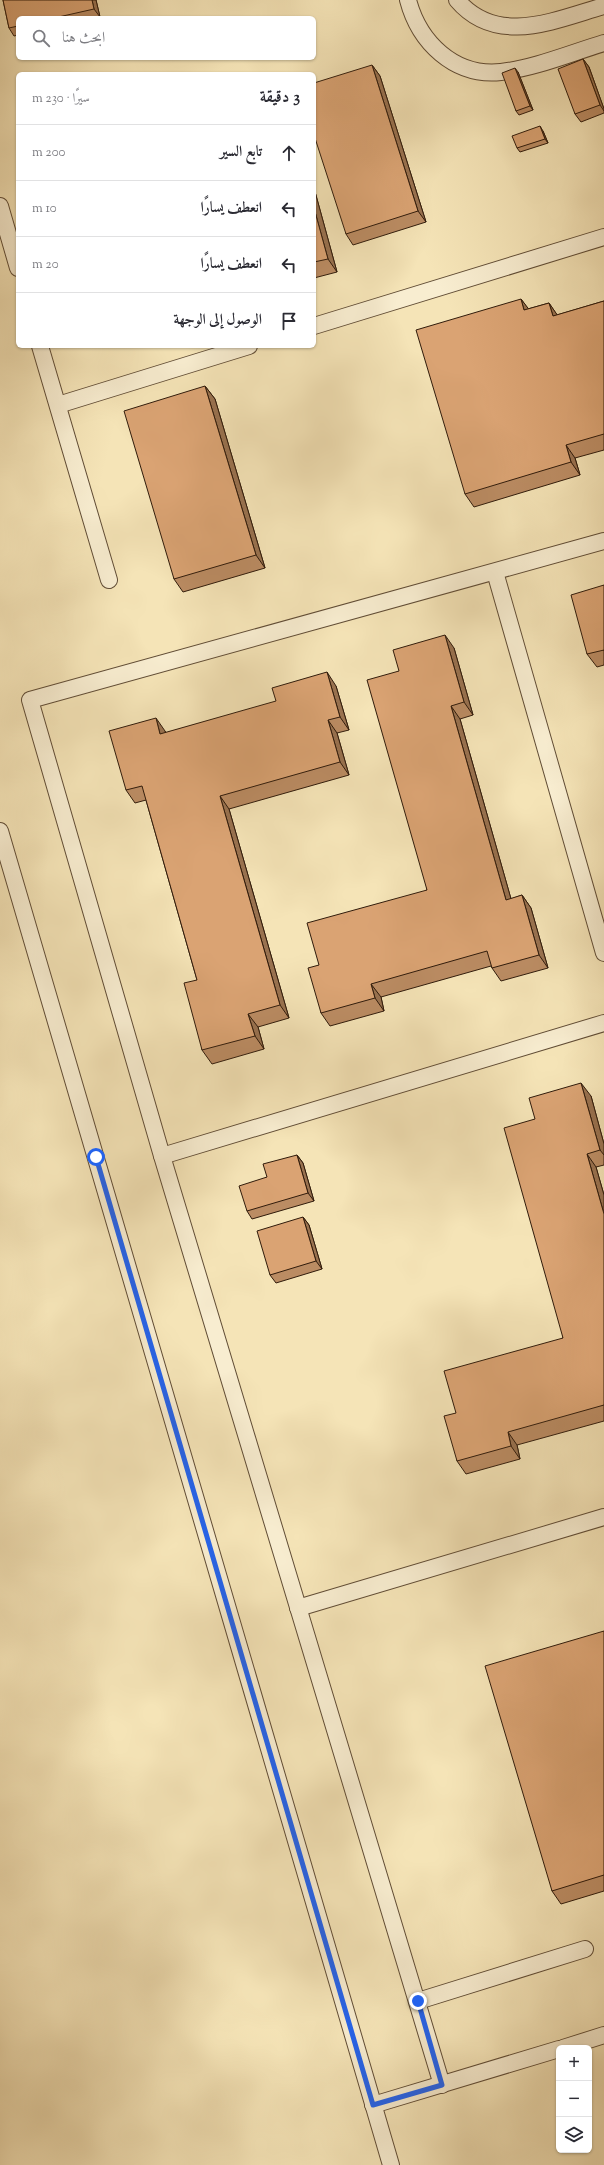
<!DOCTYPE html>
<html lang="ar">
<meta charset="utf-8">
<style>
:root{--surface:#fff;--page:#f2f2f3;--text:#2b2b33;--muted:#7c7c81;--line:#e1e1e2}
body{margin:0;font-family:"Sorts Mill Goudy",Amiri,serif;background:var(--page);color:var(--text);direction:rtl}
.controls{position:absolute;right:12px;bottom:12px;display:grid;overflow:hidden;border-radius:6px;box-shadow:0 1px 3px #0004}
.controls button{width:36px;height:36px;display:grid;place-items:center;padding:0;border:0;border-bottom:1px solid var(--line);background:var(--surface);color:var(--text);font:20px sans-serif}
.stop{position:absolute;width:12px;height:12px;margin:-9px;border:3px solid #2563eb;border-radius:50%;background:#fff}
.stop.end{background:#2563eb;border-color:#fff;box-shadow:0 1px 4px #0008}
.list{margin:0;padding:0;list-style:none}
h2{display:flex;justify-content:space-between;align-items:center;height:52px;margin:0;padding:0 16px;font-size:17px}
h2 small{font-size:13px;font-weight:400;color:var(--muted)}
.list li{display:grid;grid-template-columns:26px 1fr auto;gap:12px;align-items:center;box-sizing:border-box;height:56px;padding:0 16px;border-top:1px solid var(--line)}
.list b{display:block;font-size:15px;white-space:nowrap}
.list em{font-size:13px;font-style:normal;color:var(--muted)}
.icon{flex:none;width:22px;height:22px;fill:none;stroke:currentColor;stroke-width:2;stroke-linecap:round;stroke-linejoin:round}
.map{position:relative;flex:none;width:604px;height:2165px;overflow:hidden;direction:ltr}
.search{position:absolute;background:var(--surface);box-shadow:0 1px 3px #0004;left:16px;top:16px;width:300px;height:44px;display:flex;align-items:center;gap:10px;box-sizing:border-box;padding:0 14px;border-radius:6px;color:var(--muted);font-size:15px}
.panel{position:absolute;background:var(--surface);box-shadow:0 1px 3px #0004;left:16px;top:72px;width:300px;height:276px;border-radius:6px;direction:rtl}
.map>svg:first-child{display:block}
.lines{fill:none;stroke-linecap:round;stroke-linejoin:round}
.service-casing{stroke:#614d36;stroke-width:18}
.service{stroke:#f8edd0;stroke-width:16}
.wall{fill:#bb8c63;stroke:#301b0b}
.shaded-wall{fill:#997250;stroke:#301b0b}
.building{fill:#daa373;stroke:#301b0b}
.route{stroke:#2563eb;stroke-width:5}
</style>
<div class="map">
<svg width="604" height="2165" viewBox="0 0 604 2165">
<rect width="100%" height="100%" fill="#f5e4b7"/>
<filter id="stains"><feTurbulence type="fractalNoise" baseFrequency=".005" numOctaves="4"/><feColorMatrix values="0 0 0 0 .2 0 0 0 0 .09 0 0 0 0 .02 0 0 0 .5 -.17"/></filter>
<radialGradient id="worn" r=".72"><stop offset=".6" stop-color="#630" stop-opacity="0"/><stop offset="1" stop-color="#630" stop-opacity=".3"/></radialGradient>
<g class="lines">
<!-- service casing -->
<g class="service-casing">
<g id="service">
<path d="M 408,0 C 419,42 454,77 501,72 C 535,68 571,53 604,43"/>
<path d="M 457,0 C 497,47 555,20 604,6"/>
<path d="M 0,206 L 18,268"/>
<path d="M 314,326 L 604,237"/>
<path d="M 40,346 L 109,580"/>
<path d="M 58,405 L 249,346"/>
<path d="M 495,572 L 604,953"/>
<path d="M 0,831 L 391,2165"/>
<path d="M 162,1156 L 604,1023"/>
<path d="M 298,1608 L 604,1517"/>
<path d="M 418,2001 L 585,1949"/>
<path d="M 563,2048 L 604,2035"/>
<path d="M 442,2085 L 162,1156 L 30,700 L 604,541"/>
<path d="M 373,2105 L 559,2049"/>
</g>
</g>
<!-- service -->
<use href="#service" class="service"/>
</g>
<!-- wall -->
<g class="wall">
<path d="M 3,0 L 96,0 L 100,17 L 97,18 L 18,18 L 18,35 L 14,36 L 9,28 Z"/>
<path d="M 583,59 L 589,67 L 604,109 L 604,113 L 581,122 L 575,114 Z"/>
<path d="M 372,65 L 380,76 L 426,222 L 353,245 L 346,234 Z"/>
<path d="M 518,72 L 533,110 L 519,115 L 516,111 Z"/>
<path d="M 543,131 L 548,143 L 520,152 L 517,148 Z"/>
<path d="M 314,188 L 337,272 L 314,278 Z"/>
<path d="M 521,299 L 528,309 L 549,303 L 557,315 L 604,301 L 604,450 L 575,458 L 580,475 L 474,507 L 465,494 Z"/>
<path d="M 205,386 L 215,399 L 265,568 L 183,592 L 174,579 Z"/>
<path d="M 604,585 L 604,665 L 597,667 L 587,654 Z"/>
<path d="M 454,648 L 473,715 L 460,719 L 511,899 L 522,895 L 531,908 L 548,968 L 501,981 L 492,968 L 491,966 L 381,997 L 384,1011 L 330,1026 L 321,1013 L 319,965 L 427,890 L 399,671 Z"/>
<path d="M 336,686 L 349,730 L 337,733 L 349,775 L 229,809 L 289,1018 L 258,1027 L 264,1049 L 212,1064 L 202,1050 L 197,980 L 146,800 L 135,803 L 126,790 L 165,731 L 166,733 Z"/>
<path d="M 591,1096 L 604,1144 L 604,1165 L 596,1167 L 604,1195 L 604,1421 L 517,1445 L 520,1459 L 466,1474 L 457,1461 L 456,1413 L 563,1338 L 535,1119 Z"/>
<path d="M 297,1155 L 303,1163 L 314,1201 L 252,1219 L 247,1211 L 267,1177 Z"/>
<path d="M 303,1217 L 309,1225 L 322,1269 L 276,1283 L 270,1275 Z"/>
<path d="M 604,1631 L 604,1891 L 561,1904 L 552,1891 Z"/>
</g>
<!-- shaded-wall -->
<g class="shaded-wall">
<path d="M 92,0 L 96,0 L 100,17 L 94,9 Z"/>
<path d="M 583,59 L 589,67 L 604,109 L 604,111 L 600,105 Z"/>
<path d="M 372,65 L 380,76 L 426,222 L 418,211 Z"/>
<path d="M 515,68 L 518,72 L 533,110 L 530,106 Z"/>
<path d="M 540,126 L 543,131 L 548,143 L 545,139 Z"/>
<path d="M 314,188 L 337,272 L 328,259 L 314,208 Z"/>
<path d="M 521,299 L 531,312 L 524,310 Z"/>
<path d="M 549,303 L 558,316 L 553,316 Z"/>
<path d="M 205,386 L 215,399 L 265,568 L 256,555 Z"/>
<path d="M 566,445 L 575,458 L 580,475 L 571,462 Z"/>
<path d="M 445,635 L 454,648 L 473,715 L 464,702 Z"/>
<path d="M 327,672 L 336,686 L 349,730 L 340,717 Z"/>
<path d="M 451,706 L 460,719 L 515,913 L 506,900 Z"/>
<path d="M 156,718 L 165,731 L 169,747 L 160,734 Z"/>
<path d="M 328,720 L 337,733 L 349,775 L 340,762 Z"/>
<path d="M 220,796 L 229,809 L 289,1018 L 280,1005 Z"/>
<path d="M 522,895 L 531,908 L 548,968 L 539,955 Z"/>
<path d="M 371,984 L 381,997 L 384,1011 L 375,998 Z"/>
<path d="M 248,1014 L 258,1027 L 264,1049 L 255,1036 Z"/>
<path d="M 581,1083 L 591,1096 L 604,1144 L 604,1155 L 600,1150 Z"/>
<path d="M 587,1154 L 596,1167 L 604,1195 L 604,1214 Z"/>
<path d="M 297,1155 L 303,1163 L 314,1201 L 308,1193 Z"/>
<path d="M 303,1217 L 309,1225 L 322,1269 L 316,1261 Z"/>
<path d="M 508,1432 L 517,1445 L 520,1459 L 511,1446 Z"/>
</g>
<!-- building -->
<g class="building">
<path d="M 3,0 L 92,0 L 94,9 L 54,18 L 18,18 L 18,26 L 9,28 Z"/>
<path d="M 583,59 L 600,105 L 575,114 L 558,69 Z"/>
<path d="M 372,65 L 418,211 L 346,234 L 314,135 L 314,83 Z"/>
<path d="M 515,68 L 530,106 L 516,111 L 502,73 Z"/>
<path d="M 540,126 L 545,139 L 517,148 L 512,136 Z"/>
<path d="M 314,208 L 328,259 L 314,262 Z"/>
<path d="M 521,299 L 524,310 L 549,303 L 553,316 L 604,301 L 604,434 L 566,445 L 571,462 L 465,494 L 416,330 Z"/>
<path d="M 205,386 L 256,555 L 174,579 L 124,411 Z"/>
<path d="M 604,585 L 604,651 L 604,650 L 587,654 L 571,595 Z"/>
<path d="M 445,635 L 464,702 L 451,706 L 506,900 L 522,895 L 539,955 L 492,968 L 487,951 L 371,984 L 375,998 L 321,1013 L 308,968 L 319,965 L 307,923 L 427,890 L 367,680 L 399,671 L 393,650 Z"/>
<path d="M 327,672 L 340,717 L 328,720 L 340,762 L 220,796 L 280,1005 L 248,1014 L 255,1036 L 202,1050 L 184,983 L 197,980 L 142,786 L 126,790 L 109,731 L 156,718 L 160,734 L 276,701 L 272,688 Z"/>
<path d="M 581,1083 L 600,1150 L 587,1154 L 604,1214 L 604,1405 L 508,1432 L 511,1446 L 457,1461 L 444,1416 L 456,1413 L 444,1371 L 563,1338 L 504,1128 L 535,1119 L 529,1098 Z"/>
<path d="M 297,1155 L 308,1193 L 247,1211 L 239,1186 L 267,1177 L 263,1164 Z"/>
<path d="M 303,1217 L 316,1261 L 270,1275 L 257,1231 Z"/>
<path d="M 604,1631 L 604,1875 L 552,1891 L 485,1666 Z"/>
</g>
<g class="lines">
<!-- route -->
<path class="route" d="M 96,1157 L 373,2105 L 442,2085 L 418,2001"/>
</g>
<rect width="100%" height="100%" filter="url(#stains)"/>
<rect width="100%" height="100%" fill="url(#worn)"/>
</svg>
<div class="controls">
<button>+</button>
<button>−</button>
<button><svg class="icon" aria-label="layers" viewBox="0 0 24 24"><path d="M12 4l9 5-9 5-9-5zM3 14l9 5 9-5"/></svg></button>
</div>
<div class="stop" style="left:96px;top:1157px"></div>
<div class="stop end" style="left:418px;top:2001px"></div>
<div class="search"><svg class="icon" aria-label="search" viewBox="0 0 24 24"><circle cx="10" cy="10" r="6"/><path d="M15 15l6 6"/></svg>ابحث هنا</div>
<section class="panel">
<h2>3 دقيقة<small>سيرًا · 230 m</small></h2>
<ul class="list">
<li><svg class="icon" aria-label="ahead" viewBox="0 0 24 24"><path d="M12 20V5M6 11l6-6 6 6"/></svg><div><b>تابع السير</b></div><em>200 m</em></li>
<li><svg class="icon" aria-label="left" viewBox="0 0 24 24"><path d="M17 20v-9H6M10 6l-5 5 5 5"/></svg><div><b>انعطف يسارًا</b></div><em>10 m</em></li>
<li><svg class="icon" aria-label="left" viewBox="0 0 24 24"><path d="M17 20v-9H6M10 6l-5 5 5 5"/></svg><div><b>انعطف يسارًا</b></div><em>20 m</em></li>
<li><svg class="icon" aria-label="arrive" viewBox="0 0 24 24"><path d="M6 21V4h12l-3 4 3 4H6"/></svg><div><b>الوصول إلى الوجهة</b></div></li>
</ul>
</section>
</div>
